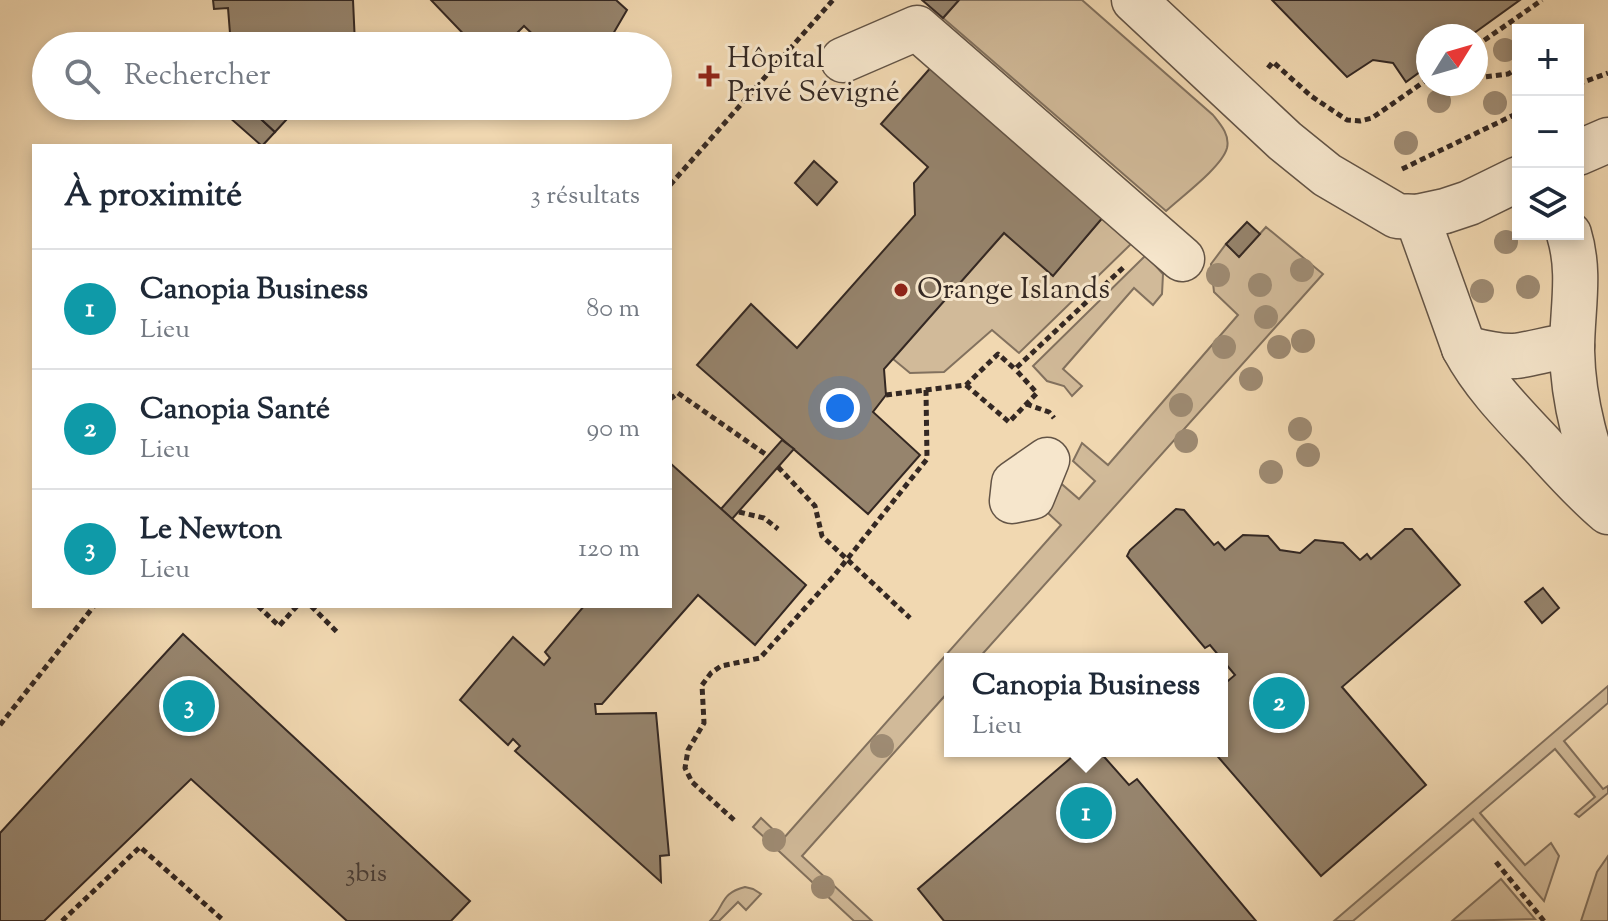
<!DOCTYPE html>
<html lang="fr">
<meta charset="utf-8">
<style>
:root{--surface:#fff;--page:#f2f2f3;--text:#1f2937;--muted:#747a83;--line:#e0e1e3;--accent:#b45309}
body{margin:0;font-family:"Sorts Mill Goudy",serif;background:var(--page);color:var(--text)}
.controls{position:absolute;right:24px;top:24px;display:grid;overflow:hidden;border-radius:0px;box-shadow:0 4px 12px #0003}
.controls button{width:72px;height:72px;display:grid;place-items:center;padding:0;border:0;border-bottom:2px solid var(--line);background:var(--surface);color:var(--text);font:40px sans-serif}
.compass{position:absolute;left:1416px;top:24px;width:72px;height:72px;border-radius:50%;background:var(--surface);box-shadow:0 4px 12px #0003;rotate:53deg}
.you{position:absolute;left:840px;top:408px;width:28px;height:28px;margin:-20px;border:6px solid #fff;border-radius:50%;background:#1a73e8;box-shadow:0 0 0 12px #1a73e833}
.badge{display:grid;place-items:center;width:52px;height:52px;border-radius:50%;background:var(--accent);color:#fff;font-size:26px;font-weight:700}
.pin{position:absolute;translate:-50% -50%;border:4px solid #fff;box-shadow:0 2px 8px #0006}
.popup{position:absolute;left:944px;top:653px;width:284px;height:104px;box-sizing:border-box;display:grid;place-content:center;border-radius:0px;background:var(--surface);filter:drop-shadow(0 2px 6px #0005);font-size:26px;white-space:nowrap;color:var(--muted)}
.popup b{font-size:30px;color:var(--text)}
.popup::after{content:'';position:absolute;left:50%;top:100%;margin-left:-16px;border:16px solid transparent;border-top-color:var(--surface)}
.list{margin:0;padding:0;list-style:none}
h2{display:flex;justify-content:space-between;align-items:center;height:104px;margin:0;padding:0 32px;font-size:34px}
h2 small{font-size:26px;font-weight:400;color:var(--muted)}
.list li{display:grid;grid-template-columns:52px 1fr auto;gap:24px;align-items:center;box-sizing:border-box;height:120px;padding:0 32px;border-top:2px solid var(--line)}
.list b{display:block;font-size:30px;white-space:nowrap}
.list p{margin:0;font-size:26px;white-space:nowrap;color:var(--muted)}
.list em{font-size:26px;font-style:normal;color:var(--muted)}
.icon{flex:none;width:44px;height:44px;fill:none;stroke:currentColor;stroke-width:2;stroke-linecap:round;stroke-linejoin:round}
.map{position:relative;flex:none;width:1608px;height:921px;overflow:hidden}
.search{position:absolute;background:var(--surface);box-shadow:0 4px 12px #0003;left:32px;top:32px;width:640px;height:88px;display:flex;align-items:center;gap:20px;box-sizing:border-box;padding:0 28px;border-radius:44px;color:var(--muted);font-size:30px}
.panel{position:absolute;background:var(--surface);box-shadow:0 4px 12px #0003;left:32px;top:144px;width:640px;height:464px;border-radius:0px}
.map>svg:first-child{display:block}
.green{fill:#d1ba99;stroke:#82715e;stroke-width:2}
.building{fill:#96846d;stroke:#342823;stroke-width:2}
.lines{fill:none;stroke-linecap:round;stroke-linejoin:round}
.minor-casing{stroke:#635446;stroke-width:47}
.path{stroke:#342823;stroke-width:5;stroke-dasharray:6 4;stroke-linecap:butt}
.minor{stroke:#f6e6cc;stroke-width:44}
.tree{fill:#9e8b73}
.poi-dot{fill:#8f2418;stroke:#f6e6cc;stroke-width:3}
.labels{text-anchor:middle;dominant-baseline:central;stroke-width:6;stroke-linejoin:round;paint-order:stroke}
.number-label{font-size:26px;fill:#4c3f36}
.poi-label{font-size:30px;fill:#342823;stroke:#f6e6cc;text-anchor:start}
</style>
<div class="map">
<svg width="1608" height="921" viewBox="0 0 1608 921">
<rect width="100%" height="100%" fill="#f1d8b1"/>
<filter id="stains"><feTurbulence type="fractalNoise" baseFrequency=".0025" numOctaves="4"/><feColorMatrix values="0 0 0 0 .2 0 0 0 0 .09 0 0 0 0 .02 0 0 0 .5 -.17"/></filter>
<radialGradient id="worn" r=".72"><stop offset=".6" stop-color="#630" stop-opacity="0"/><stop offset="1" stop-color="#630" stop-opacity=".3"/></radialGradient>
<!-- green -->
<g class="green">
<path d="M 959,0 L 1082,0 L 1213,115 C 1221,125 1230,135 1227,148 C 1222,167 1181,197 1166,211 L 943,18 Z"/>
<path d="M 1104,216 L 1132,243 L 1019,353 L 992,330 L 944,372 L 910,373 L 893,359 L 1004,233 L 1053,275 Z"/>
<path d="M 1266,227 L 1323,274 L 978,659 L 950,659 L 950,690 L 802,856 L 872,921 L 854,921 L 753,827 L 761,818 L 783,839 L 1061,525 L 1037,503 L 1057,480 L 1079,499 L 1095,481 L 1073,461 L 1082,443 L 1108,465 L 1238,315 L 1214,292 L 1211,264 L 1226,244 L 1240,256 Z"/>
<path d="M 1146,255 L 1163,274 L 1162,294 L 1153,305 L 1134,288 L 1063,369 L 1082,386 L 1072,396 L 1064,386 L 1047,381 L 1033,366 Z"/>
<path d="M 1608,686 L 1608,703 L 1564,741 L 1603,789 L 1608,786 L 1608,793 L 1579,817 L 1575,814 L 1595,797 L 1555,749 L 1480,813 L 1525,865 L 1551,843 L 1559,856 L 1544,901 L 1473,819 L 1353,921 L 1334,921 Z"/>
<path d="M 1608,856 L 1608,921 L 1581,921 L 1597,872 Z"/>
<path d="M 1501,879 L 1535,919 L 1452,921 Z"/>
<path d="M 745,887 L 753,889 L 761,894 L 746,910 L 738,902 L 719,921 L 710,921 C 725,906 720,893 745,887 Z"/>
</g>
<!-- building -->
<g class="building">
<path d="M 213,0 L 353,0 L 355,44 L 231,46 L 228,8 L 214,9 Z"/>
<path d="M 431,0 L 616,0 L 627,10 L 606,46 L 557,46 L 553,42 L 551,46 L 545,46 L 524,26 L 511,39 L 519,46 L 475,46 Z"/>
<path d="M 922,0 L 959,0 L 943,18 Z"/>
<path d="M 1272,0 L 1520,0 L 1470,36 L 1428,36 L 1428,66 L 1406,82 L 1393,63 L 1373,60 L 1347,77 Z"/>
<path d="M 933,65 L 1104,216 L 1053,276 L 1004,233 L 884,369 L 886,395 L 873,412 L 920,455 L 868,514 L 697,365 L 751,304 L 797,348 L 915,215 L 914,183 L 928,167 L 881,124 Z"/>
<path d="M 216,106 L 239,106 L 229,117 Z"/>
<path d="M 239,106 L 250,109 L 275,132 L 262,146 L 229,117 Z"/>
<path d="M 242,106 L 299,106 L 275,132 L 250,109 Z"/>
<path d="M 814,161 L 837,182 L 817,205 L 795,183 Z"/>
<path d="M 1247,222 L 1260,234 L 1239,257 L 1226,244 Z"/>
<path d="M 782,440 L 794,449 L 732,519 L 721,509 Z"/>
<path d="M 670,463 L 806,585 L 755,645 L 698,595 L 602,704 L 595,704 L 596,714 L 656,713 L 669,855 L 660,856 L 661,882 L 515,751 L 520,746 L 513,739 L 508,745 L 460,700 L 513,637 L 544,665 L 550,658 L 545,652 L 584,606 L 670,606 Z"/>
<path d="M 1176,509 L 1184,510 L 1214,545 L 1218,542 L 1225,550 L 1243,535 L 1268,536 L 1280,550 L 1300,553 L 1315,540 L 1343,543 L 1360,560 L 1367,554 L 1371,559 L 1405,529 L 1412,529 L 1460,585 L 1342,687 L 1426,785 L 1321,876 L 1213,751 L 1222,751 L 1222,686 L 1235,675 L 1210,645 L 1205,648 L 1127,556 L 1130,550 Z"/>
<path d="M 1543,588 L 1559,608 L 1542,623 L 1525,602 Z"/>
<path d="M 183,634 L 470,901 L 451,921 L 347,921 L 191,779 L 44,921 L 0,921 L 0,833 Z"/>
<path d="M 1079,751 L 1099,751 L 1129,785 L 1137,779 L 1256,921 L 944,921 L 918,889 Z"/>
</g>
<g class="lines">
<!-- minor casing -->
<g class="minor-casing">
<g id="minor">
<path d="M 1134,0 L 1285,141 L 1327,175 L 1397,216 L 1417,217 L 1445,211 L 1469,203 L 1518,179"/>
<path d="M 843,60 L 917,28 L 1182,259"/>
<path d="M 1578,153 L 1608,140"/>
<path d="M 1417,217 L 1464,348 C 1484,385 1513,414 1542,445 C 1563,468 1584,492 1608,512"/>
<path d="M 1569,234 C 1581,273 1572,310 1572,350 C 1573,404 1588,454 1608,504"/>
<path d="M 1464,348 C 1480,352 1497,357 1515,356 C 1534,354 1552,347 1572,346"/>
<path d="M 1047,460 L 1032,497 L 1012,501 L 1014,483 Z"/>
</g>
</g>
<!-- path -->
<g class="path">
<path d="M 1476,46 L 1542,0"/>
<path d="M 1268,68 L 1273,62 L 1311,96 L 1347,120 L 1360,121 L 1372,118 L 1428,79"/>
<path d="M 1476,78 L 1508,74 L 1518,68"/>
<path d="M 1578,84 L 1608,73"/>
<path d="M 1402,169 L 1518,113"/>
<path d="M 670,185 L 833,0"/>
<path d="M 966,385 L 1009,422 L 1037,393 L 1015,369"/>
<path d="M 886,395 L 966,385 L 998,354 L 1015,369 L 1126,265"/>
<path d="M 670,399 L 678,393 L 768,456"/>
<path d="M 1026,404 L 1049,412 L 1054,418"/>
<path d="M 778,467 L 815,506 L 822,536 L 910,618"/>
<path d="M 739,512 L 764,518 L 778,529"/>
<path d="M 258,606 L 279,626 L 297,606"/>
<path d="M 311,606 L 337,632"/>
<path d="M 0,725 L 94,606"/>
<path d="M 734,820 L 692,782 L 685,768 L 688,750 L 704,723 L 702,685 L 711,673 L 721,666 L 760,658 L 833,577 L 927,459 L 926,390"/>
<path d="M 1496,862 L 1544,921"/>
<path d="M 62,921 L 140,847 L 224,921"/>
</g>
<!-- minor -->
<use href="#minor" class="minor"/>
</g>
<!-- trees -->
<g class="tree">
<circle cx="1505" cy="50" r="12"/>
<circle cx="1439" cy="101" r="12"/>
<circle cx="1495" cy="103" r="12"/>
<circle cx="1406" cy="143" r="12"/>
<circle cx="1506" cy="242" r="12"/>
<circle cx="1302" cy="270" r="12"/>
<circle cx="1218" cy="275" r="12"/>
<circle cx="1260" cy="285" r="12"/>
<circle cx="1528" cy="287" r="12"/>
<circle cx="1482" cy="291" r="12"/>
<circle cx="1266" cy="317" r="12"/>
<circle cx="1303" cy="341" r="12"/>
<circle cx="1224" cy="347" r="12"/>
<circle cx="1279" cy="347" r="12"/>
<circle cx="1251" cy="379" r="12"/>
<circle cx="1181" cy="405" r="12"/>
<circle cx="1300" cy="429" r="12"/>
<circle cx="1186" cy="441" r="12"/>
<circle cx="1308" cy="455" r="12"/>
<circle cx="1271" cy="472" r="12"/>
<circle cx="882" cy="746" r="12"/>
<circle cx="774" cy="840" r="12"/>
<circle cx="823" cy="887" r="12"/>
</g>
<!-- markers -->
<g class="poi-dot">
<path d="M705 64h8v8h8v8h-8v8h-8v-8h-8v-8h8z"/>
<circle cx="901" cy="290" r="8"/>
</g>
<g class="labels">
<!-- number labels -->
<g class="number-label">
<text x="366" y="874">3bis</text>
</g>
<!-- poi labels -->
<g class="poi-label">
<text x="727" y="59">Hôpital<tspan x="727" dy="34">Privé Sévigné</tspan></text>
<text x="917" y="290">Orange Islands</text>
</g>
</g>
<rect width="100%" height="100%" filter="url(#stains)"/>
<rect width="100%" height="100%" fill="url(#worn)"/>
</svg>
<div class="controls">
<button>+</button>
<button>−</button>
<button><svg class="icon" aria-label="layers" viewBox="0 0 24 24"><path d="M12 4l9 5-9 5-9-5zM3 14l9 5 9-5"/></svg></button>
</div>
<svg class="compass" viewBox="-18 -18 36 36"><path d="M0-13l5 13h-10z" fill="#e53935"/><path d="M0 13l5-13h-10z" fill="#747a83"/></svg>
<div class="you"></div>
<div class="pin badge" style="left:1086px;top:813px;background:#0f9aa8">1</div>
<div class="popup"><b>Canopia Business</b>Lieu</div>
<div class="pin badge" style="left:1279px;top:703px;background:#0f9aa8">2</div>
<div class="pin badge" style="left:189px;top:706px;background:#0f9aa8">3</div>
<div class="search"><svg class="icon" aria-label="search" viewBox="0 0 24 24"><circle cx="10" cy="10" r="6"/><path d="M15 15l6 6"/></svg>Rechercher</div>
<section class="panel">
<h2>À proximité<small>3 résultats</small></h2>
<ul class="list">
<li><span class="badge" style="background:#0f9aa8">1</span><div><b>Canopia Business</b><p>Lieu</p></div><em>80 m</em></li>
<li><span class="badge" style="background:#0f9aa8">2</span><div><b>Canopia Santé</b><p>Lieu</p></div><em>90 m</em></li>
<li><span class="badge" style="background:#0f9aa8">3</span><div><b>Le Newton</b><p>Lieu</p></div><em>120 m</em></li>
</ul>
</section>
</div>
